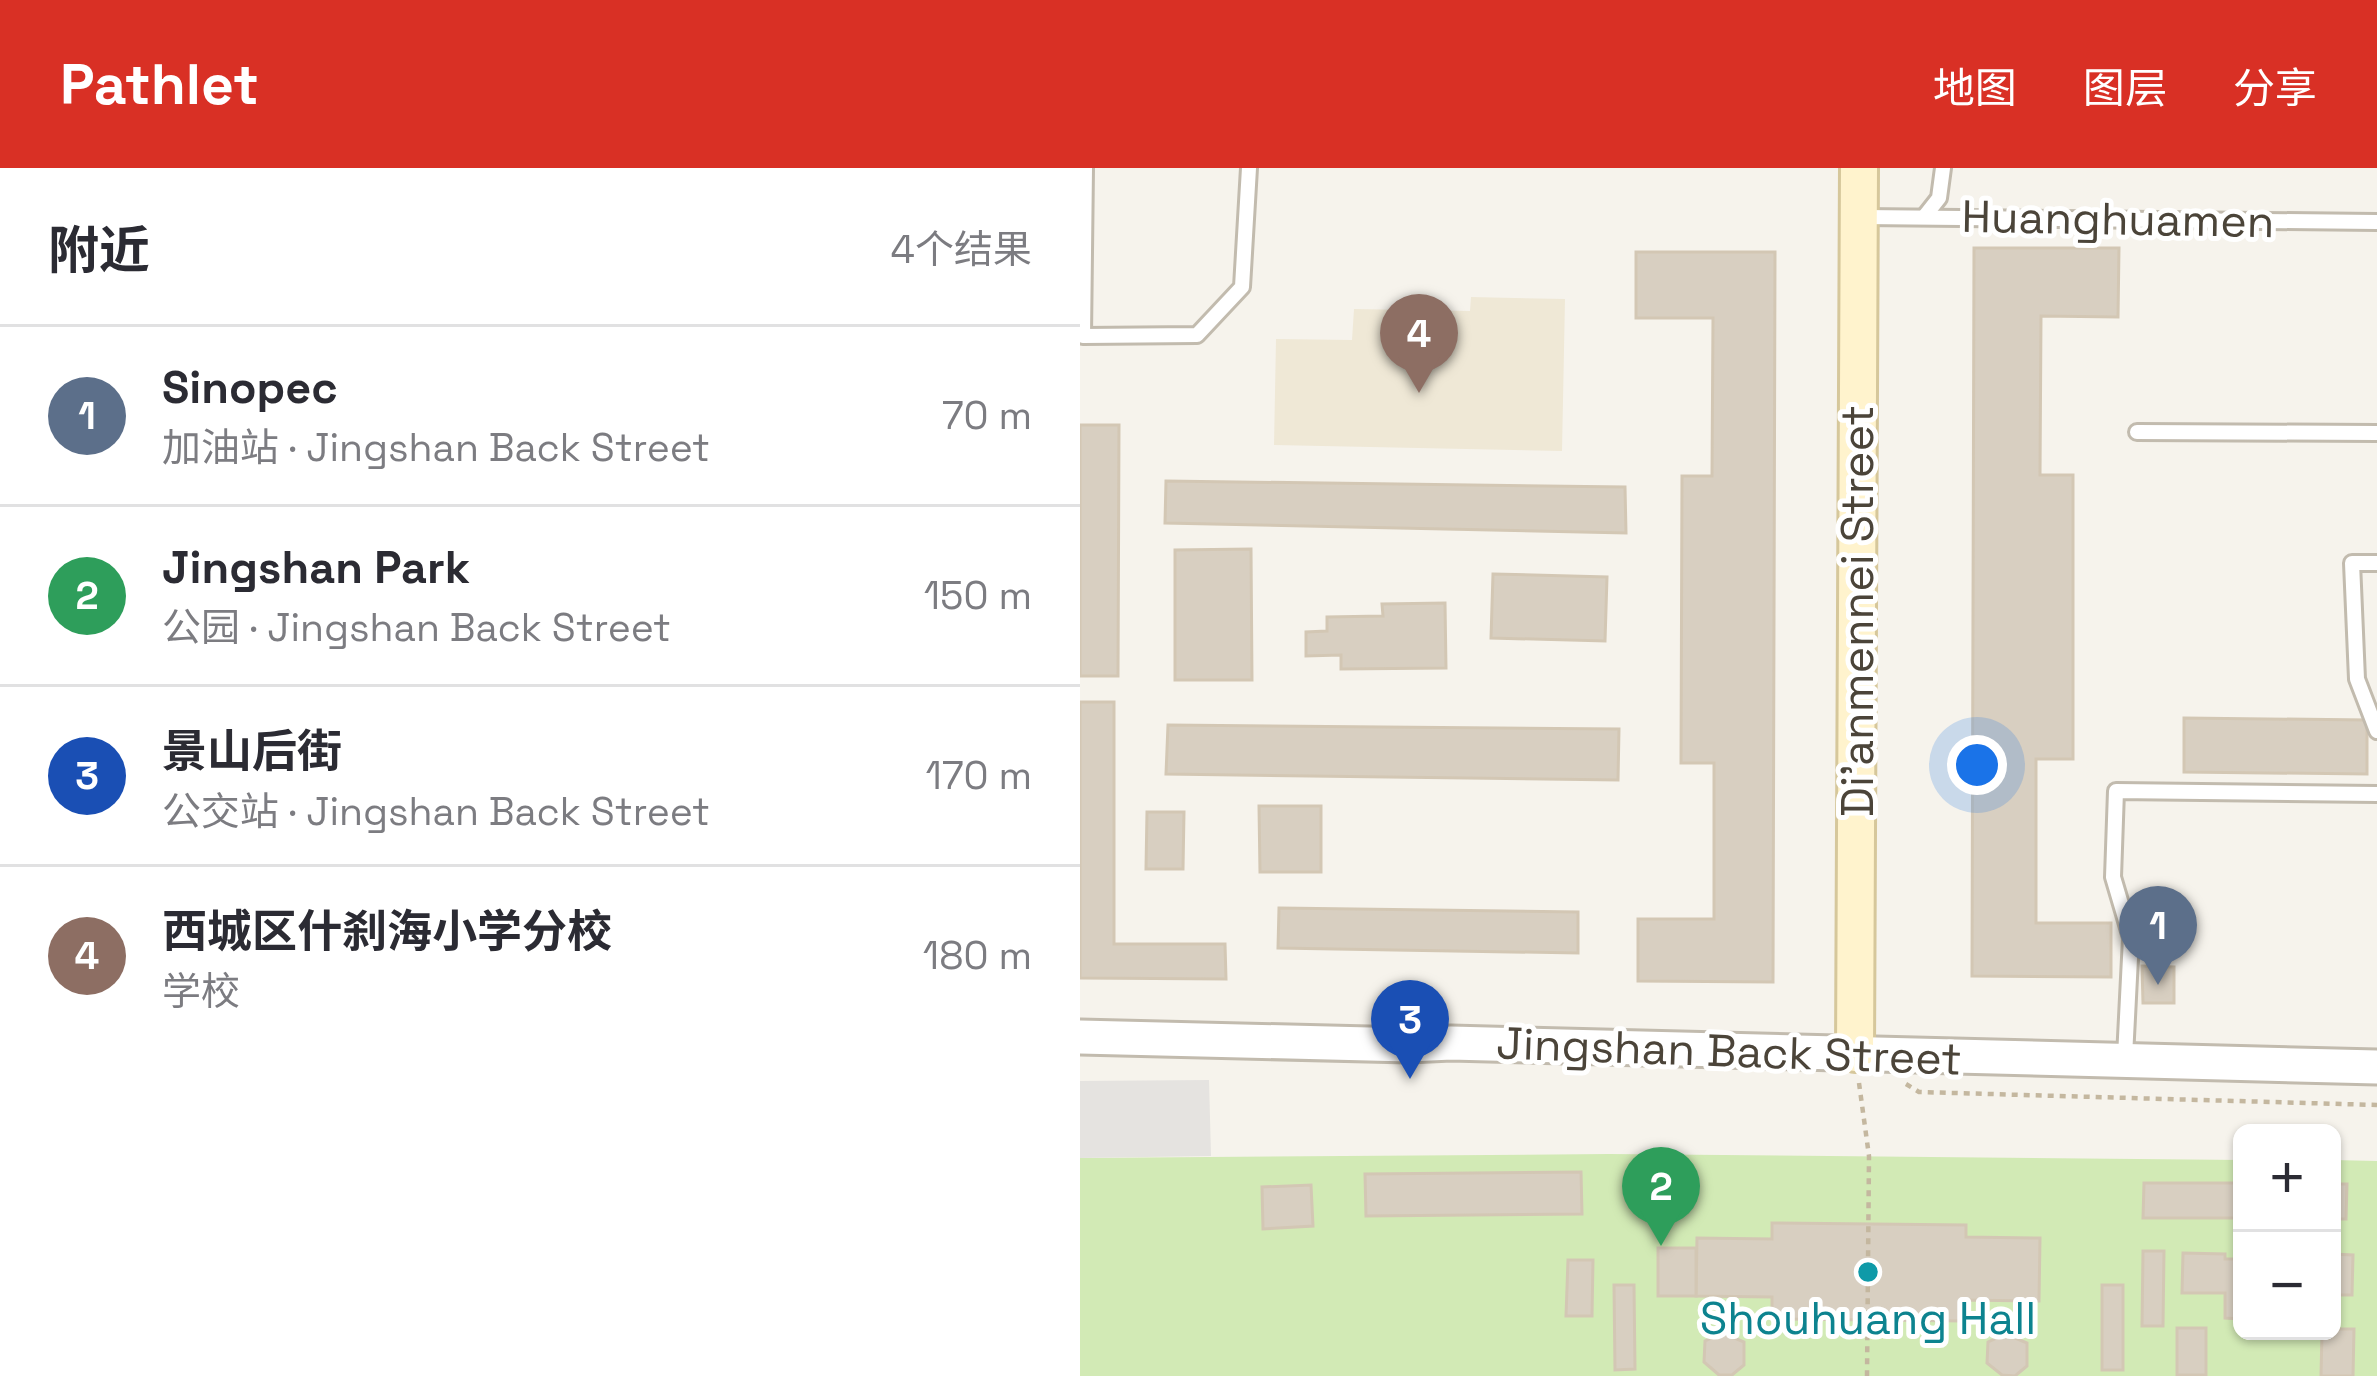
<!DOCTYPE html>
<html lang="zh">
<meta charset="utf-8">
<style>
:root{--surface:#fff;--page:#f7f7f7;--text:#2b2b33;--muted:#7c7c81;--line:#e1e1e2;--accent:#d93025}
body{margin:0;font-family:"Space Grotesk","Noto Sans SC",sans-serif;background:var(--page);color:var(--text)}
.controls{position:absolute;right:36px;bottom:36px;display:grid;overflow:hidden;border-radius:18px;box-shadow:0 3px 9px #0004}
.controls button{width:108px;height:108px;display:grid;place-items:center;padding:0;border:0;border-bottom:3px solid var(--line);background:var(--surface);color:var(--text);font:60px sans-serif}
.you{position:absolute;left:897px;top:597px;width:42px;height:42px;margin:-30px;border:9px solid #fff;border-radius:50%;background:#1a73e8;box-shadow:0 0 0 18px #1a73e833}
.badge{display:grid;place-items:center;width:78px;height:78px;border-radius:50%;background:var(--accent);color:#fff;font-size:39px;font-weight:700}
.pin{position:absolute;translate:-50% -99px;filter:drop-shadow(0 3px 6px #0008)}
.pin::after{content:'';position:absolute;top:63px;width:42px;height:36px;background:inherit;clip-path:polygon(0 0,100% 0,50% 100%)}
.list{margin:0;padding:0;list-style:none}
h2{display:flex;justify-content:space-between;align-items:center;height:156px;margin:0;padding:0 48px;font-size:51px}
h2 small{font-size:39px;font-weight:400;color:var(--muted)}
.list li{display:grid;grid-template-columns:78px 1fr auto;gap:36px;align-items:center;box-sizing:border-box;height:180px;padding:0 48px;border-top:3px solid var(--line)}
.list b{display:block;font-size:45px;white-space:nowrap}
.list p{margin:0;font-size:39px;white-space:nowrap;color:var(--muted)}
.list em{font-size:39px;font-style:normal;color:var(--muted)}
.map{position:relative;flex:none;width:1297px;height:1208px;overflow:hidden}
header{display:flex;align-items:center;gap:72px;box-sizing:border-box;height:168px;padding:0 60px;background:var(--accent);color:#fff}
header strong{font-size:57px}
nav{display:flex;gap:66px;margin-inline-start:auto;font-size:42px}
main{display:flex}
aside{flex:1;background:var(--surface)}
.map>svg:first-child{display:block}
.education{fill:#efe8d6}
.green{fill:#d2eab5}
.parking{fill:#e5e3e0}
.building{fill:#d8cfc1;stroke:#d3c7b4;stroke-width:3}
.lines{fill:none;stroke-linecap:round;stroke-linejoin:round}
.service-casing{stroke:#c2bbae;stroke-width:20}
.tertiary-casing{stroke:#c2bbae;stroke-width:39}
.secondary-casing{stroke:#d6c79b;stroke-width:42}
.path{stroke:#c4b79f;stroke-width:4.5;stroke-dasharray:6 6;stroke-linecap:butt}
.service{stroke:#fff;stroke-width:14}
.tertiary{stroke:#fff;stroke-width:33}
.secondary{stroke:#fff3cd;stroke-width:36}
.culture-dot{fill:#0f9aa8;stroke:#fff;stroke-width:4.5}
.labels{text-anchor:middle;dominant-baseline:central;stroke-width:10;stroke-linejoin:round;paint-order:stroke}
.street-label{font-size:45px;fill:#4b4439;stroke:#fff}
.culture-label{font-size:45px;fill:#0d838f;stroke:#fff}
</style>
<header>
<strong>Pathlet</strong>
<nav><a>地图</a><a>图层</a><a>分享</a></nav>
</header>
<main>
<aside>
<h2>附近<small>4个结果</small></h2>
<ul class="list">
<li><span class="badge" style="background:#5c6f8a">1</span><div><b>Sinopec</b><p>加油站 · Jingshan Back Street</p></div><em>70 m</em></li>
<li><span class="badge" style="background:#2e9e5b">2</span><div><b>Jingshan Park</b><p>公园 · Jingshan Back Street</p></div><em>150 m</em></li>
<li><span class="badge" style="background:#1a4fb4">3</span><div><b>景山后街</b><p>公交站 · Jingshan Back Street</p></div><em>170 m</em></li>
<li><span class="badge" style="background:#8d6e63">4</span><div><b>西城区什刹海小学分校</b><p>学校</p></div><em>180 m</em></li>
</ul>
</aside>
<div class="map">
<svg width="1297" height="1208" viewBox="0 0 1297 1208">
<rect width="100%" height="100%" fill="#f6f3ec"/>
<!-- education -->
<path class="education" d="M 391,129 L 485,131 L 482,283 L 194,277 L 196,171 L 272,172 L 274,141 L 390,143 Z"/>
<!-- green -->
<path class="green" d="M 529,986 L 1162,992 L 1162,1163 L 1252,1163 L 1252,992 L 1297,993 L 1297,1208 L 0,1208 L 0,990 Z"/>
<!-- parking -->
<path class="parking" d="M 129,912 L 131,988 L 0,990 L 0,913 Z"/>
<!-- building -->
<g class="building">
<path d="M 894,80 L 1039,80 L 1038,149 L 961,148 L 960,307 L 993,307 L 993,591 L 956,591 L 956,755 L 1031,755 L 1031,809 L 892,808 Z"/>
<path d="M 556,84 L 695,84 L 693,814 L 558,813 L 558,751 L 634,751 L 634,595 L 601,595 L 602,308 L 632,308 L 633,150 L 556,150 Z"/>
<path d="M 0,257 L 39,257 L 38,508 L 0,508 Z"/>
<path d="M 86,313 L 545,319 L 546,365 L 85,355 Z"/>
<path d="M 171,381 L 172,512 L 95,512 L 95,382 Z"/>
<path d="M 413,406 L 527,409 L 525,473 L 411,470 Z"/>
<path d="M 365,435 L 366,500 L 261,501 L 261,487 L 226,488 L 226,464 L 247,463 L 247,449 L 303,448 L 302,436 Z"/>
<path d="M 0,534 L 34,534 L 34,776 L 145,776 L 146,811 L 0,810 Z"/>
<path d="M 1104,550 L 1287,552 L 1287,606 L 1104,604 Z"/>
<path d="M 88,557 L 539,561 L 538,612 L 86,606 Z"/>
<path d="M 179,638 L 241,638 L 241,704 L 180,704 Z"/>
<path d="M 67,644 L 104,644 L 103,701 L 66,701 Z"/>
<path d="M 199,740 L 498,744 L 498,785 L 198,780 Z"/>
<path d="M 1062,798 L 1094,799 L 1094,835 L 1063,835 Z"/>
<path d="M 501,1004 L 502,1046 L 286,1048 L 285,1006 Z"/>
<path d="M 1064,1015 L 1162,1015 L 1162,1050 L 1063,1050 Z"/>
<path d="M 1252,1016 L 1267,1016 L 1266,1051 L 1252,1051 Z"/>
<path d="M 231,1017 L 233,1058 L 183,1061 L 182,1019 Z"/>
<path d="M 692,1055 L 886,1057 L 886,1069 L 960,1070 L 959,1133 L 884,1132 L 884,1153 L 692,1151 L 692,1129 L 616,1128 L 617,1070 L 692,1071 Z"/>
<rect x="578" y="1080" width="38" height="48"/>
<path d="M 1063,1083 L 1084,1083 L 1083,1158 L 1062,1158 Z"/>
<path d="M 1103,1085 L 1145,1086 L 1145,1091 L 1162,1091 L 1162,1151 L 1145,1150 L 1145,1125 L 1102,1125 Z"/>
<path d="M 1252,1086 L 1273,1087 L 1272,1127 L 1252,1127 Z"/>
<path d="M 488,1092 L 513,1092 L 512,1148 L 486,1148 Z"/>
<path d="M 534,1117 L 554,1117 L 555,1201 L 535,1202 Z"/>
<rect x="1022" y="1117" width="21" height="85"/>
<rect x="1097" y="1160" width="29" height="47"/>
<path d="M 1252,1161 L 1274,1161 L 1273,1208 L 1241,1208 L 1242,1163 Z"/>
<path d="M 643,1165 L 664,1174 L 664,1197 L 652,1207 L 639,1207 L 624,1194 L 625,1173 Z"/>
<path d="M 926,1166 L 947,1175 L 947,1198 L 935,1208 L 922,1207 L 907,1195 L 908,1174 Z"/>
</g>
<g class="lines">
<!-- service casing -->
<g class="service-casing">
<g id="service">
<path d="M 5,0 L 3,168 L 117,167 L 162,119 L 169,0"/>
<path d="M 783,49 L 1297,54"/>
<path d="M 844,49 L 859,30 L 863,0"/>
<path d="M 1057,264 L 1297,265"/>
<path d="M 1297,395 L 1272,395 L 1277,511 L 1297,563"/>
<path d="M 1045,889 L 1051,770 L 1033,709 L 1036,623 L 1297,626"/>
</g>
</g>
<!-- tertiary casing -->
<g class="tertiary-casing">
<path id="tertiary" d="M 0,869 L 329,877 L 371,875 L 1297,899"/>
</g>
<!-- secondary casing -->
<g class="secondary-casing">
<path id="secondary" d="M 775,885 L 779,0"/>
</g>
<!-- path -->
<g class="path">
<path d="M 779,915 L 789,988 L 787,1208"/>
<path d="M 826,916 L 839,924 L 1297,937"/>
</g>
<!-- service -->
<use href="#service" class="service"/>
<!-- tertiary -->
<use href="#tertiary" class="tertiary"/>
<!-- secondary -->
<use href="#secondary" class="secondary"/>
</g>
<!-- markers -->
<circle class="culture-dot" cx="788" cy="1104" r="12"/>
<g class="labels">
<!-- street labels -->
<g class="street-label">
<text transform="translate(1038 51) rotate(1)">Huanghuamen</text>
<text transform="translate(777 443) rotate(-90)">Di'anmennei Street</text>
<text transform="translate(649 883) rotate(2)">Jingshan Back Street</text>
</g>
<!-- culture labels -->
<g class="culture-label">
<text x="788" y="1150">Shouhuang Hall</text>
</g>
</g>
</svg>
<div class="controls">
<button>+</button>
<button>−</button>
</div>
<div class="you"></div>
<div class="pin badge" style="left:1078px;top:817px;background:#5c6f8a">1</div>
<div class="pin badge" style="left:581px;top:1078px;background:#2e9e5b">2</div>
<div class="pin badge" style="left:330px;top:911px;background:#1a4fb4">3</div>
<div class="pin badge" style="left:339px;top:225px;background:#8d6e63">4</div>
</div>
</main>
